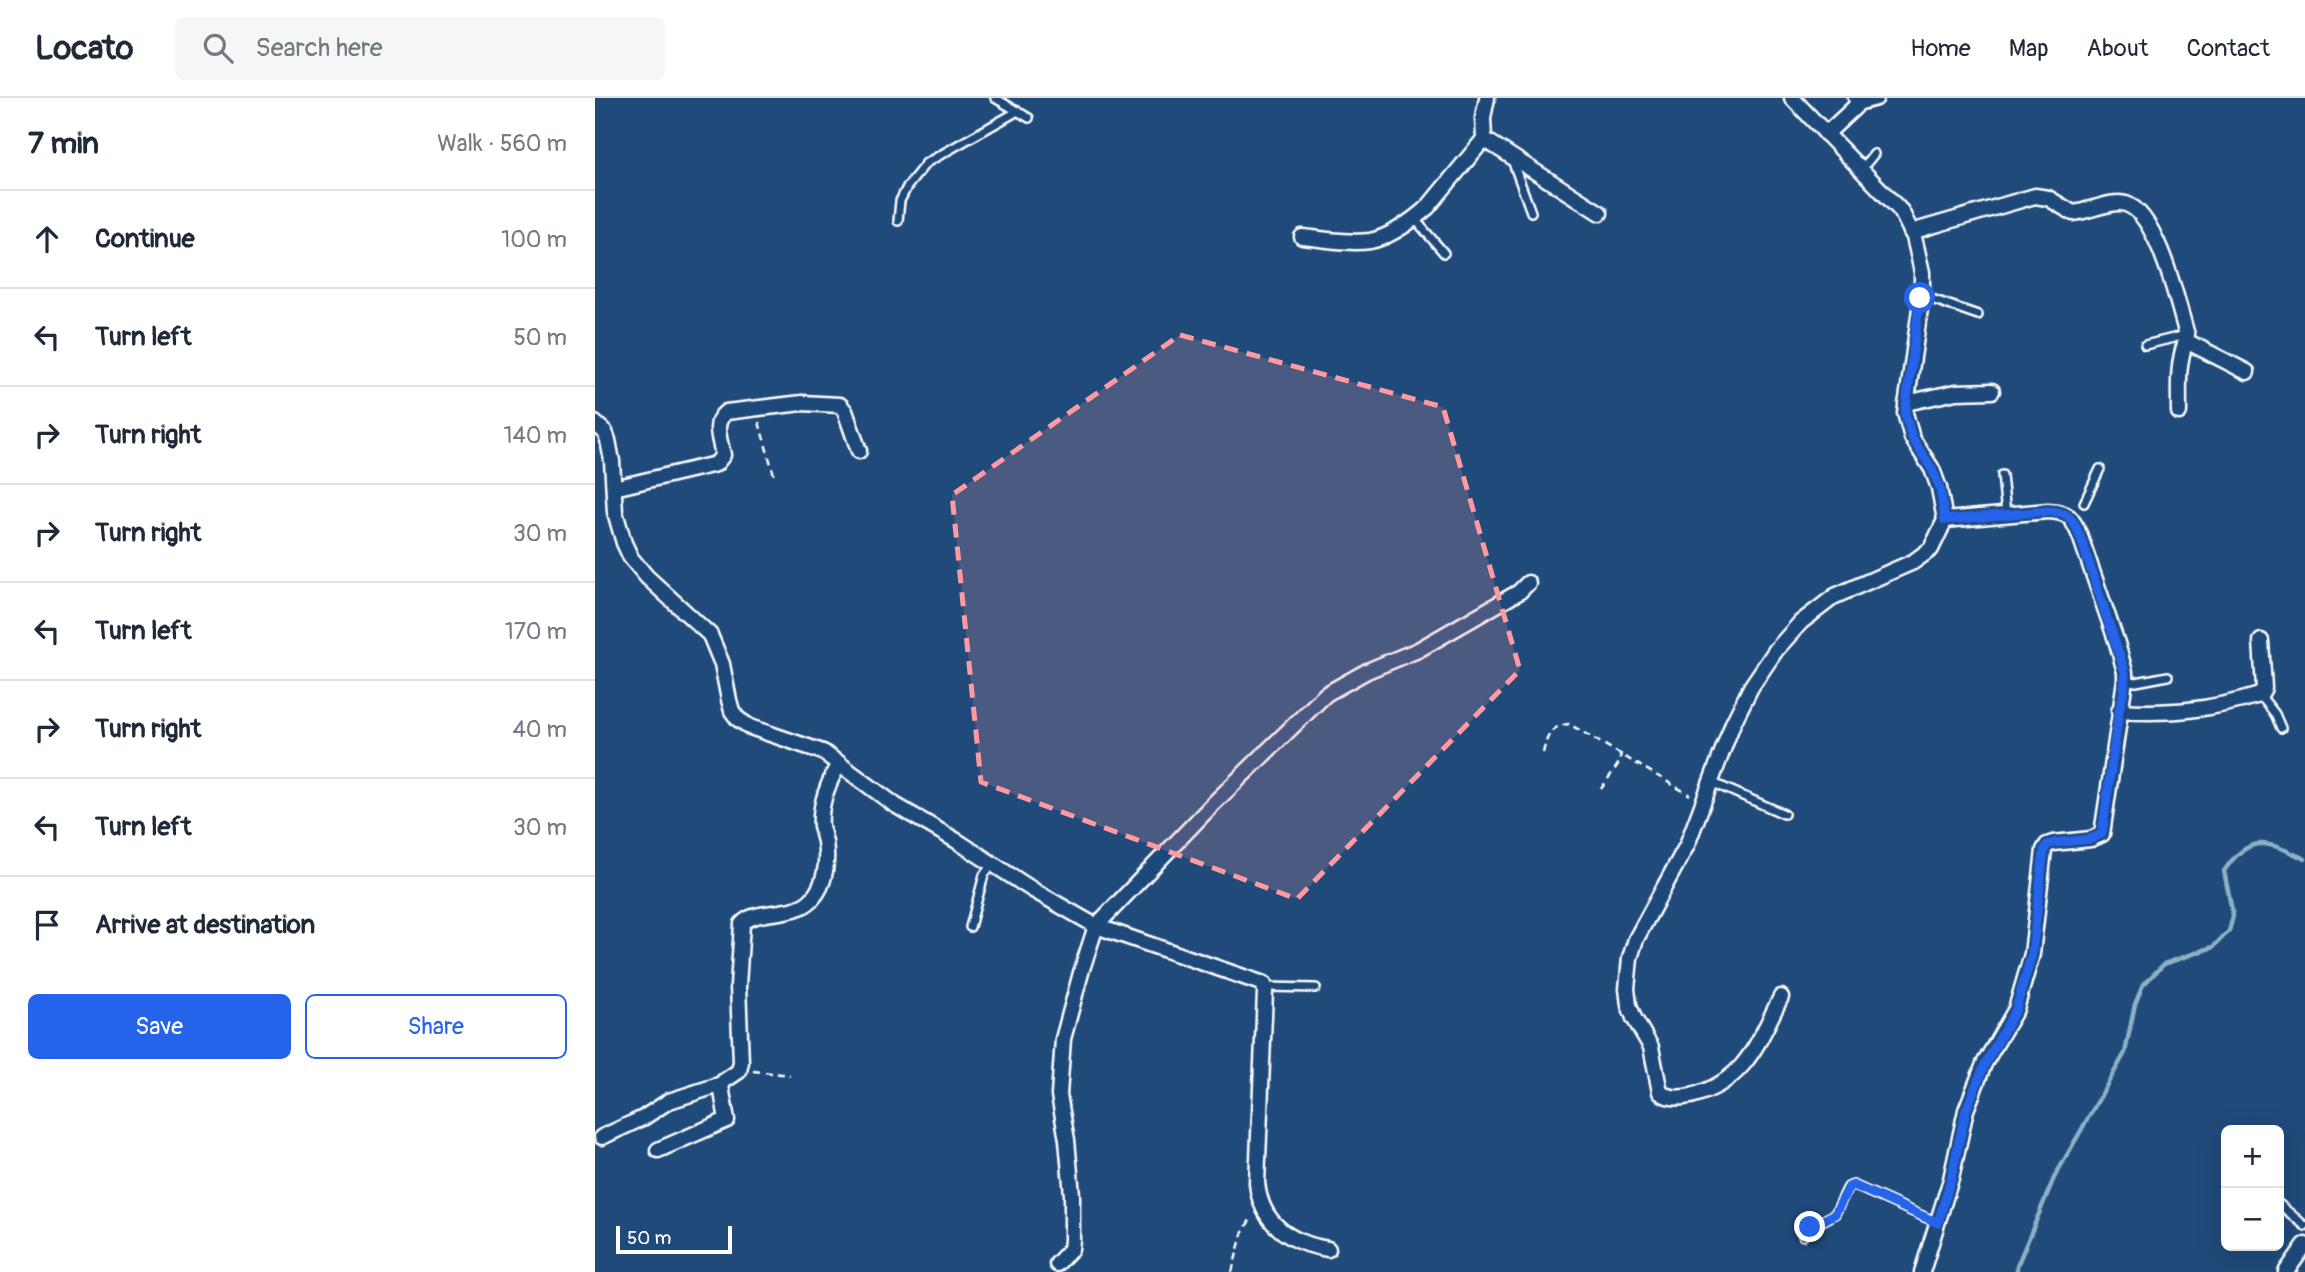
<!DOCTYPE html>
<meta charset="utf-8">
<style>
:root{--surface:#fff;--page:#f6f6f7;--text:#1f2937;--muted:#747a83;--line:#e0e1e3;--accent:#2563eb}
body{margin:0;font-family:Pangolin,sans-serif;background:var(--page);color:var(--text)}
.controls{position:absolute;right:21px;bottom:21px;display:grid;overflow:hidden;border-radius:10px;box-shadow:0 7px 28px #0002}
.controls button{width:63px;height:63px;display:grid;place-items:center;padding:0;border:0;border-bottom:2px solid var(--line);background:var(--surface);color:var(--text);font:35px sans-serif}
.scale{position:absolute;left:21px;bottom:18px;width:116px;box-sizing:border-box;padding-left:7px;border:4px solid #fff;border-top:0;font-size:19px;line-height:24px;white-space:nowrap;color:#fff;-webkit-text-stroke:5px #1f4a7a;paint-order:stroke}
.stop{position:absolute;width:21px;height:21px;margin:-16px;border:5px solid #2563eb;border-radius:50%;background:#fff}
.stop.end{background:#2563eb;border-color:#fff;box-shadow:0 2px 7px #0008}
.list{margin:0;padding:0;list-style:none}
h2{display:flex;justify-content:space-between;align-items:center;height:91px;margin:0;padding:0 28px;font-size:30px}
h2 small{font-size:23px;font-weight:400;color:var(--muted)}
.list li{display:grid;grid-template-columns:46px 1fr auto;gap:21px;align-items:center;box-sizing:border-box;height:98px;padding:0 28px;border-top:2px solid var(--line)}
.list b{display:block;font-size:26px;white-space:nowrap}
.list em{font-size:23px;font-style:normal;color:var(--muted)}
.actions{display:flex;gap:14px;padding:21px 28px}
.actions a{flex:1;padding:16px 0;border:2px solid var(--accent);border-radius:10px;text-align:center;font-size:24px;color:var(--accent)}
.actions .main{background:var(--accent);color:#fff}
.icon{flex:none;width:38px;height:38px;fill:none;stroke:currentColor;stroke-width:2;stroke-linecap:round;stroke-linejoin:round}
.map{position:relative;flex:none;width:1710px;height:1174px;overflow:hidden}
header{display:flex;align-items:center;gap:42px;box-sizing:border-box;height:98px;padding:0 35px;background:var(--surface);border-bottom:2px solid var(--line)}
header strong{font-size:33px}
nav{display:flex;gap:38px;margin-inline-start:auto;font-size:24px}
.search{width:490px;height:63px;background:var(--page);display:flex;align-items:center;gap:18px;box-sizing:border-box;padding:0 24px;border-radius:10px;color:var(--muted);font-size:26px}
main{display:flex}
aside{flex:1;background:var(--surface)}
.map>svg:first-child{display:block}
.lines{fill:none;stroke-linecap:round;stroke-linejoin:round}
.stream{stroke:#8eb0c5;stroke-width:4.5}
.lane-casing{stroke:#fff;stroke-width:12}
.street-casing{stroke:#fff;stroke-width:19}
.path{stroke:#fff;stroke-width:2.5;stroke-dasharray:7 5;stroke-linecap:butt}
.lane{stroke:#1f4a7a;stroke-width:7}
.street{stroke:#1f4a7a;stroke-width:14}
.route{stroke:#2563eb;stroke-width:9}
.marked{fill:#ff9aa2;fill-opacity:0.2;stroke:#ff9aa2;stroke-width:5;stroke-dasharray:14 9;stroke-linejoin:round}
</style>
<header>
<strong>Locato</strong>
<div class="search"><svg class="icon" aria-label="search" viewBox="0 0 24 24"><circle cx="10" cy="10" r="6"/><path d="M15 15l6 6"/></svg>Search here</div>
<nav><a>Home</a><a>Map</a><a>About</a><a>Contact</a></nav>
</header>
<main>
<aside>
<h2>7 min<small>Walk · 560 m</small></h2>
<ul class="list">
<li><svg class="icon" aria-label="ahead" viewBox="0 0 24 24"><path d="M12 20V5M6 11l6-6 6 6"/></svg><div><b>Continue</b></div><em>100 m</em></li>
<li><svg class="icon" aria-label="left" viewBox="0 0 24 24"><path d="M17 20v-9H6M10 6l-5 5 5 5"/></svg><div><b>Turn left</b></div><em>50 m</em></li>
<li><svg class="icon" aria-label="right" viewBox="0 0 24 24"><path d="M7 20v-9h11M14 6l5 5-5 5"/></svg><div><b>Turn right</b></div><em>140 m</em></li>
<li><svg class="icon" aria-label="right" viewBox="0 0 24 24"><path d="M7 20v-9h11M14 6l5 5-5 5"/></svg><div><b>Turn right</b></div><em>30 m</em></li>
<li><svg class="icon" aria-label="left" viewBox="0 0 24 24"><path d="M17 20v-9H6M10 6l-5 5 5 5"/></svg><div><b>Turn left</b></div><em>170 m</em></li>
<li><svg class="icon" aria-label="right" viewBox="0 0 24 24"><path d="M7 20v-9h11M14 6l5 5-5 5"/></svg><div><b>Turn right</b></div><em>40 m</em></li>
<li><svg class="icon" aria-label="left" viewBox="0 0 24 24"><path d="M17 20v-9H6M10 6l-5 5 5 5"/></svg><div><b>Turn left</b></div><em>30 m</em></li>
<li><svg class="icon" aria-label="arrive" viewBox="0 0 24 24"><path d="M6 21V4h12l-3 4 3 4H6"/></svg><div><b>Arrive at destination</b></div></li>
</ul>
<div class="actions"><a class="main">Save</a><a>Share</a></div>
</aside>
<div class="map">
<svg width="1710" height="1174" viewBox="0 0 1710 1174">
<rect width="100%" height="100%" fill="#1f4a7a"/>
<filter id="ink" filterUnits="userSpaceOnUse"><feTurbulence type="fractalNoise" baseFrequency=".0143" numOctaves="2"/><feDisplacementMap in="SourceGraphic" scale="14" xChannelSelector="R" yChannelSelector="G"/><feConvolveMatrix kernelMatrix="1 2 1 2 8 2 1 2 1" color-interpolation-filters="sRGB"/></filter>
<g filter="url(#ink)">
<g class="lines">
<!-- stream -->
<path class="stream" d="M 1422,1174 L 1422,1168 L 1459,1080 L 1530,955 L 1540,906 L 1548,887 L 1569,866 L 1618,849 L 1634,833 L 1638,818 L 1629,773 C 1655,734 1674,744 1710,761"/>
<!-- lane casing -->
<g class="lane-casing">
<g id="lane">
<path d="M 400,0 L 434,20"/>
<path d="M 917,62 L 936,114"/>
<path d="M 1266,72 L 1279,56"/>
<path d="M 819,120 L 849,155"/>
<path d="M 303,123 L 305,103 L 312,89 L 331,65 L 423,13"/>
<path d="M 1328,198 L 1383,217"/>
<path d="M 1550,247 L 1591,237"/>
<path d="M 1407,377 L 1411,416"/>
<path d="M 1489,405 L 1505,371"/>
<path d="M 1530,582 L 1541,584 L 1573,578"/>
<path d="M 1665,597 L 1680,616 L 1686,630"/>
<path d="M 1116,684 L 1189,716"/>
<path d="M 375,829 L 389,777 L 397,766"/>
<path d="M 670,889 L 721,890"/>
<path d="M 1684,1106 L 1710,1128"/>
<path d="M 1208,1138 L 1211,1132 L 1240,1116 L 1253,1089 L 1258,1087 L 1343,1125"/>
</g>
</g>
<!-- street casing -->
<g class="street-casing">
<g id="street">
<path d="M 1262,5 L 1281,0"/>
<path d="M 1231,36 L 1260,9 L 1262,5 L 1261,0"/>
<path d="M 889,41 L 1005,115"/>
<path d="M 1316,134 L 1440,98 L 1453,100 L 1478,115 C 1493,114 1518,101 1531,106 C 1563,116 1583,207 1592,237 L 1591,243 L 1652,274"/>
<path d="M 707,139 C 729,141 754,146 775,143 C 796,139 818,122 833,109 L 889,41 L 888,20 L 892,0"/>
<path d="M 1311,305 L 1361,294 L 1397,293"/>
<path d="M 1584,314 C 1584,290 1582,266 1591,243"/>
<path d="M 0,325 L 10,334 L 13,342 L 17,363 L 20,414 L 29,445 L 36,460 L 52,479 L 115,537 L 127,566 L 134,602 L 137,613 L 143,621 L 155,629 L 228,654 L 300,707 L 362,743 L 438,792 L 501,828 L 669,886 L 670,894 L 662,1085 C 666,1126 695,1145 733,1151"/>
<path d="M 19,390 L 121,366 L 128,357 C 125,341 117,325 131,314 L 207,305 L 245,307 L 250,313 L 264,353"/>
<path d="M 1524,613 C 1576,616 1615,612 1665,597 L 1669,590 L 1666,543"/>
<path d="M 1186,899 C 1162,946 1151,983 1096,998 C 1086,1000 1073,1001 1065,994 L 1056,949 L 1039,920 L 1034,907 L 1032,891 L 1035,860 L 1041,841 L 1092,747 L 1138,625 L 1156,589 L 1181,552 L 1206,524 L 1240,498 L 1318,464 L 1336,451 L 1350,422 L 1344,390 L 1337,371 L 1317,340 L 1310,315 L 1327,197 L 1327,174 L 1319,139 L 1306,113 L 1197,0"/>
<path d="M 7,1039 L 48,1020 L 74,1003 L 127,986"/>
<path d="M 63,1052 L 132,1022 L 126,988 L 129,983 L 144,973 L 146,964 L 143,888 L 147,826 C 160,810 200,820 217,801 C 231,786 233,763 230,744 C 229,739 227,733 226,728 C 224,706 234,684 244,665"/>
<path d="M 462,1166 L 476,1151 L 477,1142 L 477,1097 L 472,1042 L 464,997 L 468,941 L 487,871 L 501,828 L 618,706 L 731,596 L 772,573 L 823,552 L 924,494 L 933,485"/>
<path d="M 1327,1174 L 1356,1081 L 1371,1012 L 1389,966 L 1421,911 L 1437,856 L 1449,752 L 1452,747 L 1458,745 L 1496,741 L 1507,736 L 1530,582 L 1530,574 L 1522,545 L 1485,438 C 1477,420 1475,414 1453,413 L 1350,422"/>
<path d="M 1691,1174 L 1710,1147"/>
</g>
</g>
<!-- path -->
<g class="path">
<path d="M 164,324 L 179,377"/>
<path d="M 948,655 C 952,638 955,628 974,626 L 1095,697"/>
<path d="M 1006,691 L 1024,665 L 1026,655"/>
<path d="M 158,973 L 195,977"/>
<path d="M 637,1174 L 647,1136 L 656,1120"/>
</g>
<!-- lane -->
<use href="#lane" class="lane"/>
<!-- street -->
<use href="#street" class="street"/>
</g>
</g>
<g class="lines" filter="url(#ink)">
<!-- route -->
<path class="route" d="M 1215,1129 L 1240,1116 L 1254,1089 L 1258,1087 L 1343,1125 L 1356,1081 L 1371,1012 L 1390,966 L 1421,911 L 1437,856 L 1449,752 L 1452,747 L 1458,745 L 1496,741 L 1507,736 L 1524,613 L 1529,593 L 1530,574 L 1485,438 C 1477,420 1475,414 1453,413 L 1350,422 L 1345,390 L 1337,371 L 1317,340 L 1310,316 L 1325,200"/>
</g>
<!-- marked area -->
<path class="marked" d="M 585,237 L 848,309 L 925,572 L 702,801 L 386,684 L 357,397 Z"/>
</svg>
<div class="controls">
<button>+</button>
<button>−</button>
</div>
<div class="scale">50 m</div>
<div class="stop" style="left:1325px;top:200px"></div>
<div class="stop end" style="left:1215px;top:1129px"></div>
</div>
</main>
